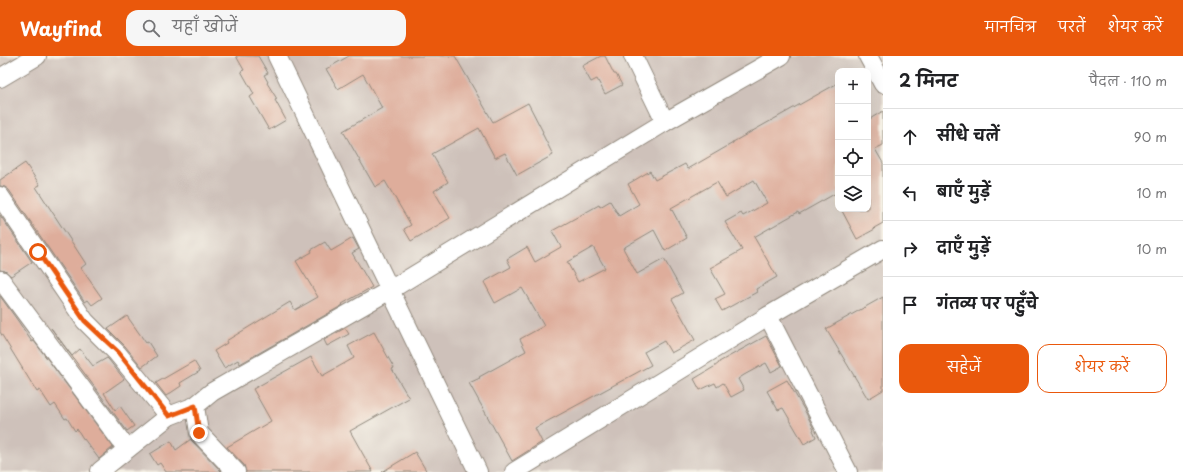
<!DOCTYPE html>
<html lang="hi">
<meta charset="utf-8">
<style>
:root{--surface:#fff;--page:#f6f6f6;--text:#202124;--muted:#757577;--line:#e0e0e0;--accent:#ea580c}
body{margin:0;font-family:"Playpen Sans","Playpen Sans Deva",sans-serif;background:var(--page);color:var(--text)}
.controls{position:absolute;right:12px;top:12px;display:grid;overflow:hidden;border-radius:8px;box-shadow:0 4px 16px #0002}
.controls button{width:36px;height:36px;display:grid;place-items:center;padding:0;border:0;border-bottom:1px solid var(--line);background:var(--surface);color:var(--text);font:20px sans-serif}
.stop{position:absolute;width:12px;height:12px;margin:-9px;border:3px solid #ea580c;border-radius:50%;background:#fff}
.stop.end{background:#ea580c;border-color:#fff;box-shadow:0 1px 4px #0008}
.list{margin:0;padding:0;list-style:none}
h2{display:flex;justify-content:space-between;align-items:center;height:52px;margin:0;padding:0 16px;font-size:17px}
h2 small{font-size:13px;font-weight:400;color:var(--muted)}
.list li{display:grid;grid-template-columns:26px 1fr auto;gap:12px;align-items:center;box-sizing:border-box;height:56px;padding:0 16px;border-top:1px solid var(--line)}
.list b{display:block;font-size:15px;white-space:nowrap}
.list em{font-size:13px;font-style:normal;color:var(--muted)}
.actions{display:flex;gap:8px;padding:12px 16px}
.actions a{flex:1;padding:9px 0;border:1px solid var(--accent);border-radius:12px;text-align:center;font-size:14px;color:var(--accent)}
.actions .main{background:var(--accent);color:#fff}
.icon{flex:none;width:22px;height:22px;fill:none;stroke:currentColor;stroke-width:2;stroke-linecap:round;stroke-linejoin:round}
.map{position:relative;flex:none;width:883px;height:416px;overflow:hidden}
header{display:flex;align-items:center;gap:24px;box-sizing:border-box;height:56px;padding:0 20px;background:var(--accent);color:#fff}
header strong{font-size:19px}
nav{display:flex;gap:22px;margin-inline-start:auto;font-size:14px}
.search{width:280px;height:36px;background:var(--page);display:flex;align-items:center;gap:10px;box-sizing:border-box;padding:0 14px;border-radius:12px;color:var(--muted);font-size:15px}
main{display:flex}
aside{flex:1;background:var(--surface)}
.map>svg:first-child{display:block}
.industrial{fill:#cec1ba;fill-rule:evenodd}
.building{fill:#dead9b;fill-rule:evenodd}
.lines{fill:none;stroke-linecap:round;stroke-linejoin:round}
.minor-casing{stroke:#8f867a;stroke-width:20}
.minor{stroke:#fff;stroke-width:18}
.route{stroke:#ea580c;stroke-width:5}
</style>
<header>
<strong>Wayfind</strong>
<div class="search"><svg class="icon" aria-label="search" viewBox="0 0 24 24"><circle cx="10" cy="10" r="6"/><path d="M15 15l6 6"/></svg>यहाँ खोजें</div>
<nav><a>मानचित्र</a><a>परतें</a><a>शेयर करें</a></nav>
</header>
<main>
<div class="map">
<svg width="883" height="416" viewBox="0 0 883 416">
<rect width="100%" height="100%" fill="#f7f3e8"/>
<filter id="ink" filterUnits="userSpaceOnUse"><feTurbulence type="fractalNoise" baseFrequency=".025" numOctaves="2"/><feDisplacementMap in="SourceGraphic" scale="8" xChannelSelector="R" yChannelSelector="G"/><feConvolveMatrix kernelMatrix="1 2 1 2 8 2 1 2 1" color-interpolation-filters="sRGB"/></filter>
<filter id="wash" filterUnits="userSpaceOnUse"><feTurbulence type="fractalNoise" baseFrequency=".012" numOctaves="4" result="noise"/><feDisplacementMap in="SourceGraphic" scale="16" xChannelSelector="R" yChannelSelector="G"/><feGaussianBlur stdDeviation="0.9" result="paint"/><feColorMatrix in="noise" values="0 0 0 0 0 0 0 0 0 0 0 0 0 0 0 0 0 1.4 0 .05"/><feComposite in="paint" operator="in"/></filter>
<g filter="url(#wash)">
<rect width="100%" height="100%" fill="#f3e2c8"/>
<!-- industrial -->
<path class="industrial" d="M 0,0 L 883,0 L 883,416 L 0,416 ZM 838,15 L 868,15 L 868,153 L 838,153 Z"/>
<g id="blocks">
<!-- building -->
<g class="building">
<path d="M 236,0 L 258,0 L 268,17 L 264,19 L 268,26 L 267,27 L 277,43 L 275,44 L 286,64 L 269,74 L 250,41 L 254,38 L 241,15 L 244,14 Z"/>
<path d="M 349,0 L 455,0 L 493,66 L 528,47 L 543,76 L 542,77 L 553,99 L 517,119 L 505,97 L 495,102 L 479,72 L 432,98 L 448,126 L 434,135 L 450,162 L 411,185 L 404,173 L 411,169 L 385,125 L 375,131 L 343,75 L 382,52 L 363,18 L 338,33 L 326,13 Z"/>
<path d="M 601,0 L 605,0 L 614,18 L 616,18 L 622,29 L 605,38 L 597,23 L 591,26 L 582,10 Z"/>
<path d="M 838,27 L 838,136 L 799,158 L 798,156 L 754,181 L 777,221 L 756,233 L 757,236 L 722,255 L 715,243 L 725,238 L 710,212 L 742,194 L 725,166 L 741,157 L 743,160 L 767,147 L 754,124 L 726,141 L 717,126 L 671,152 L 687,182 L 665,195 L 654,174 L 623,192 L 637,218 L 664,203 L 683,237 L 672,243 L 695,284 L 671,297 L 664,285 L 644,296 L 651,309 L 535,372 L 542,386 L 512,405 L 469,327 L 480,322 L 479,321 L 526,295 L 520,283 L 544,270 L 522,232 L 495,247 L 484,226 L 511,211 L 507,203 L 527,191 L 535,206 L 561,191 L 552,175 L 599,149 L 600,151 L 610,145 L 619,160 L 639,148 L 628,128 L 650,115 L 655,124 L 685,108 L 688,113 L 733,87 L 733,86 ZM 593,191 L 605,212 L 578,226 L 567,206 Z"/>
<path d="M 883,55 L 883,89 L 875,93 L 883,107 L 883,167 L 874,172 L 875,173 L 857,183 L 841,153 L 868,153 L 868,64 Z"/>
<path d="M 25,107 L 40,129 L 36,131 L 86,208 L 81,212 L 102,242 L 92,249 L 88,244 L 85,246 L 9,134 L 5,131 L 0,130 L 0,124 Z"/>
<path d="M 0,159 L 32,206 L 11,220 L 5,215 L 0,214 Z"/>
<path d="M 353,182 L 359,193 L 352,197 L 372,231 L 342,248 L 343,249 L 240,308 L 238,304 L 224,312 L 214,295 L 227,287 L 226,285 L 290,246 L 295,254 L 318,241 L 296,205 L 312,196 L 311,194 L 325,186 L 331,195 Z"/>
<path d="M 0,240 L 18,265 L 32,286 L 34,285 L 113,391 L 99,403 L 84,383 L 84,384 L 77,373 L 75,375 L 67,362 L 65,363 L 55,348 L 51,351 L 40,334 L 37,336 L 0,276 Z"/>
<path d="M 883,241 L 883,334 L 868,343 L 826,273 Z"/>
<path d="M 127,260 L 146,287 L 148,286 L 157,300 L 142,311 L 125,290 L 108,273 Z"/>
<path d="M 51,272 L 72,300 L 80,293 L 93,310 L 107,302 L 109,304 L 124,323 L 104,337 L 115,354 L 120,350 L 134,370 L 127,375 Z"/>
<path d="M 345,272 L 349,278 L 327,290 L 324,284 Z"/>
<path d="M 374,276 L 394,312 L 392,313 L 409,342 L 350,375 L 373,416 L 246,416 L 244,409 L 227,391 L 271,365 L 253,333 L 311,301 L 322,320 L 354,302 L 348,290 Z"/>
<path d="M 766,280 L 782,310 L 771,316 L 766,307 L 744,319 L 738,323 L 744,334 L 731,341 L 723,327 L 717,331 L 715,327 L 700,334 L 694,323 L 714,311 L 719,307 L 719,306 Z"/>
<path d="M 194,305 L 200,315 L 180,327 L 181,330 L 166,340 L 156,327 Z"/>
<path d="M 787,324 L 806,357 L 814,373 L 813,374 L 816,381 L 804,388 L 783,352 L 778,354 L 767,335 Z"/>
<path d="M 191,383 L 191,384 L 222,416 L 166,416 L 160,407 L 157,409 L 150,398 L 171,385 L 176,394 Z"/>
<path d="M 415,396 L 427,416 L 382,416 Z"/>
</g>
</g>
</g>
<g filter="url(#ink)">
<use href="#blocks" fill-opacity="0" stroke="#8f867a" stroke-width="1"/>
<g class="lines">
<!-- minor casing -->
<g class="minor-casing">
<g id="minor">
<path d="M 277,0 L 478,416"/>
<path d="M 633,0 L 665,66"/>
<path d="M 868,0 L 883,28"/>
<path d="M 0,22 L 37,0"/>
<path d="M 0,140 L 85,265 L 117,297 L 169,360"/>
<path d="M 1,224 L 127,393"/>
<path d="M 768,260 L 848,416"/>
<path d="M 100,415 L 169,360 L 195,350"/>
<path d="M 236,416 L 199,377 L 195,350 L 212,336 L 390,234 L 665,66 L 781,0"/>
<path d="M 514,416 L 768,260 L 883,193"/>
</g>
</g>
<!-- minor -->
<use href="#minor" class="minor"/>
</g>
</g>
<g class="lines" filter="url(#ink)">
<!-- route -->
<path class="route" d="M 38,196 L 85,265 L 118,296 L 169,360 L 195,350 L 199,377"/>
</g>
</svg>
<div class="controls">
<button>+</button>
<button>−</button>
<button><svg class="icon" aria-label="locate" viewBox="0 0 24 24"><circle cx="12" cy="12" r="6"/><path d="M12 2v4M12 18v4M2 12h4M18 12h4"/></svg></button>
<button><svg class="icon" aria-label="layers" viewBox="0 0 24 24"><path d="M12 4l9 5-9 5-9-5zM3 14l9 5 9-5"/></svg></button>
</div>
<div class="stop" style="left:38px;top:196px"></div>
<div class="stop end" style="left:199px;top:377px"></div>
</div>
<aside>
<h2>2 मिनट<small>पैदल · 110 m</small></h2>
<ul class="list">
<li><svg class="icon" aria-label="ahead" viewBox="0 0 24 24"><path d="M12 20V5M6 11l6-6 6 6"/></svg><div><b>सीधे चलें</b></div><em>90 m</em></li>
<li><svg class="icon" aria-label="left" viewBox="0 0 24 24"><path d="M17 20v-9H6M10 6l-5 5 5 5"/></svg><div><b>बाएँ मुड़ें</b></div><em>10 m</em></li>
<li><svg class="icon" aria-label="right" viewBox="0 0 24 24"><path d="M7 20v-9h11M14 6l5 5-5 5"/></svg><div><b>दाएँ मुड़ें</b></div><em>10 m</em></li>
<li><svg class="icon" aria-label="arrive" viewBox="0 0 24 24"><path d="M6 21V4h12l-3 4 3 4H6"/></svg><div><b>गंतव्य पर पहुँचे</b></div></li>
</ul>
<div class="actions"><a class="main">सहेजें</a><a>शेयर करें</a></div>
</aside>
</main>
